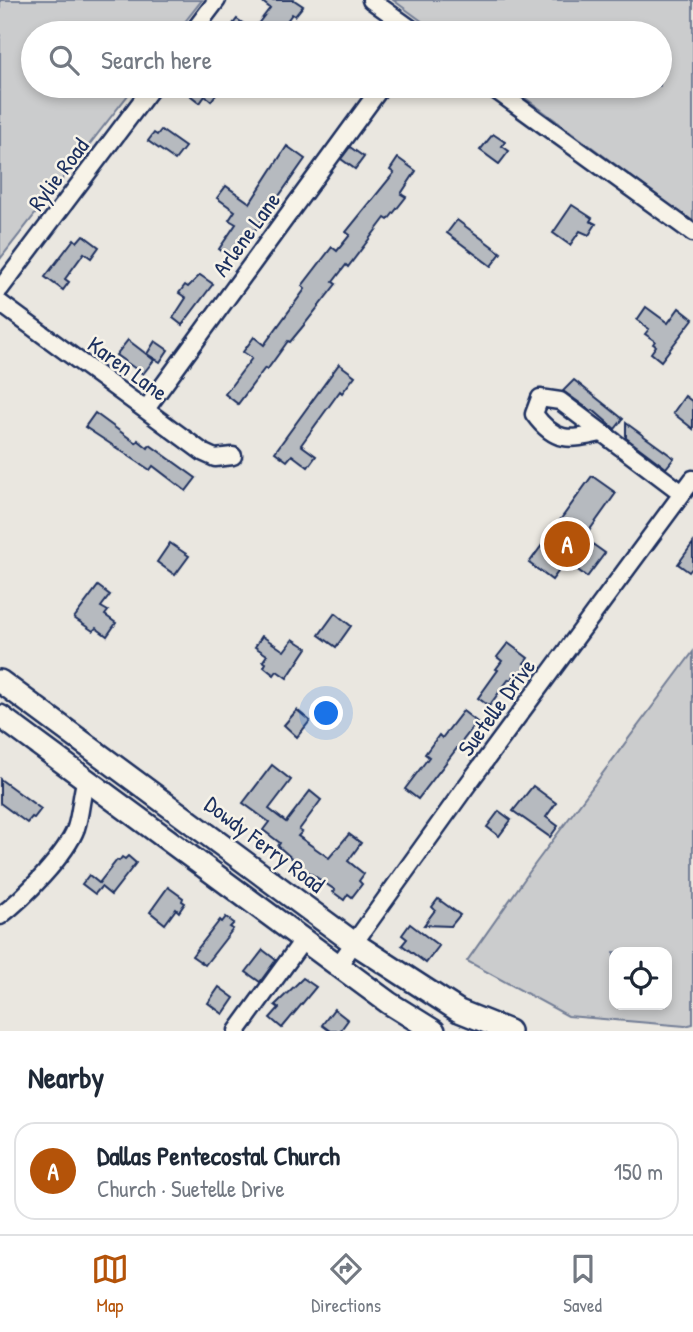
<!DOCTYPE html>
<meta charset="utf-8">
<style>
:root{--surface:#fff;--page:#f2f2f3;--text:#1f2937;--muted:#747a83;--line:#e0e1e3;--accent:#b45309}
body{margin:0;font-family:"Patrick Hand",sans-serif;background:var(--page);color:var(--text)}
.controls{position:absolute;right:21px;bottom:21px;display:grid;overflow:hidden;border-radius:14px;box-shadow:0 4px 10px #0003}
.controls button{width:63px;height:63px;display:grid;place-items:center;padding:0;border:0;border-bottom:2px solid var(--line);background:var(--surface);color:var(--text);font:35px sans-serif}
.you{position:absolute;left:327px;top:714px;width:24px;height:24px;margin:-18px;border:5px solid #fff;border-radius:50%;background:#1a73e8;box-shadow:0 0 0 10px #1a73e833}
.badge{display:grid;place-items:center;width:46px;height:46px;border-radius:50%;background:var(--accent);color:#fff;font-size:23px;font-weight:700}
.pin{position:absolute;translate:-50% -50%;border:4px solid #fff;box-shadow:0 2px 7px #0006}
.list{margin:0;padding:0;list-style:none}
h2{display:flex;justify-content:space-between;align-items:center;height:91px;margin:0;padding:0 28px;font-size:30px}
h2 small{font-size:23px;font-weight:400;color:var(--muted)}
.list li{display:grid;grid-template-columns:46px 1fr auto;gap:21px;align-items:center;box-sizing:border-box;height:98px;margin:0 14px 14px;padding:0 14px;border:2px solid var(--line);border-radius:21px}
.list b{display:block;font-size:26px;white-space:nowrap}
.list p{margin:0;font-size:23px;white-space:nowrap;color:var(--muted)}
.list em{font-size:23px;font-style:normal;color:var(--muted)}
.icon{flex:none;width:38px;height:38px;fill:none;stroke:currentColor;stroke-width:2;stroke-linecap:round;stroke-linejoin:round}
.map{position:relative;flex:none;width:693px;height:1031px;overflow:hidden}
.search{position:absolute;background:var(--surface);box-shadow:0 4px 10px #0003;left:21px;right:21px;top:21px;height:77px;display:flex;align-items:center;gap:18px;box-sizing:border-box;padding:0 24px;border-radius:38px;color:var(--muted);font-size:26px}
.sheet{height:203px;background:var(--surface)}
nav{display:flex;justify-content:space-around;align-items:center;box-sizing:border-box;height:98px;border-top:2px solid var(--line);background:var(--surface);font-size:19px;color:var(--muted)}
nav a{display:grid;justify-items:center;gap:4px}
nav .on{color:var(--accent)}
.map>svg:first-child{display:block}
.green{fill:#cbcccd;stroke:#737e96;stroke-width:2;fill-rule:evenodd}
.building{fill:#b6babf;stroke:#1b2f5e;stroke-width:2}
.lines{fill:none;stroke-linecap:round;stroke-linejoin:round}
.minor-casing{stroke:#1b2f5e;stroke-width:21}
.major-casing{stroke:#1b2f5e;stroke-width:26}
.minor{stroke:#f7f3e8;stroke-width:16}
.major{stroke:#f7f3e8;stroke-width:21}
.labels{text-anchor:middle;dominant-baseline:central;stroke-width:5;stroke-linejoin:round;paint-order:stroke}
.street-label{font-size:23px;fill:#1b2f5e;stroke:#f7f3e8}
</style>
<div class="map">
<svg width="693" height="1031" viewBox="0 0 693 1031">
<rect width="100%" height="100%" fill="#eae7e0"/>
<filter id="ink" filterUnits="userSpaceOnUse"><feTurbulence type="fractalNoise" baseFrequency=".0143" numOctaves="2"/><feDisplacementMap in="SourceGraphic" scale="14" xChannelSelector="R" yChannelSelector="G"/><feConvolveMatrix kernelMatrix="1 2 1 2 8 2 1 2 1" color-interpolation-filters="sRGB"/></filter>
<g filter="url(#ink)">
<!-- green -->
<g class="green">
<path d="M 0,0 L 202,0 L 176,33 L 33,33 L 33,86 L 135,86 L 0,259 Z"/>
<path d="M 393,0 L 693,0 L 693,222 L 509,86 L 660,86 L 660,33 L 438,33 Z"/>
<path d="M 693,652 L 693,1024 L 685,1026 L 568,1016 L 467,961 L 535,864 ZM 667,952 L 667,1005 L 614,1005 L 614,952 Z"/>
</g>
<!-- building -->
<g class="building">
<path d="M 260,0 L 294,0 L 303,6 L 295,16 L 292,14 L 278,33 L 260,33 L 254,29 L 270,8 Z"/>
<path d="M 237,19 L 248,27 L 244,33 L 226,33 Z"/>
<path d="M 190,86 L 222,86 L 211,101 L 205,96 L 200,103 L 186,92 Z"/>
<path d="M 161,130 L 185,147 L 175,160 L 148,141 L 154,133 L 157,135 Z"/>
<path d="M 493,134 L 505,142 L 502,146 L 509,151 L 499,164 L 480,150 Z"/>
<path d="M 287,146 L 305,159 L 234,260 L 219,249 L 236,224 L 229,220 L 235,211 L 217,198 L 226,186 L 250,203 Z"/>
<path d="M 350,147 L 364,157 L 355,169 L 341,159 Z"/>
<path d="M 398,158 L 416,171 L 401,194 L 406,197 L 388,220 L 385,218 L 348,267 L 346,265 L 333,282 L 336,284 L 304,325 L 290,342 L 288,341 L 267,370 L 265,368 L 238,404 L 225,394 L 252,358 L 243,352 L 254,337 L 264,345 L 305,289 L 302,286 L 332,247 L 337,251 L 350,235 L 346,232 L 394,173 L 390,170 Z"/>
<path d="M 572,205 L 592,218 L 590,221 L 596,224 L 589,235 L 580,231 L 570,245 L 553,233 Z"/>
<path d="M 457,220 L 501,253 L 491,266 L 447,233 Z"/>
<path d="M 83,235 L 99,247 L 91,258 L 84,253 L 65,279 L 69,282 L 63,290 L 45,277 L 74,239 L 77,242 Z"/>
<path d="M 200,275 L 213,284 L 182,325 L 173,318 L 186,298 L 179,293 L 185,285 L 188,287 Z"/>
<path d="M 646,307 L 668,323 L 679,308 L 693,319 L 661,361 L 651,353 L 656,346 L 653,344 L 655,341 L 645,334 L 649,329 L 637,320 Z"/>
<path d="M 128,340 L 154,360 L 143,374 L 116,355 Z"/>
<path d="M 155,341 L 168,350 L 160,362 L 147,354 Z"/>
<path d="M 339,364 L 355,376 L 342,393 L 340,391 L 301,445 L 316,456 L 308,467 L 292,455 L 287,461 L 275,452 Z"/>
<path d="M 574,380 L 623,419 L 615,429 L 593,410 L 591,411 L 563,391 Z"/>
<path d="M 685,396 L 693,402 L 693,429 L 673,413 Z"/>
<path d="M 95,413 L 136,443 L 138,440 L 148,448 L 150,445 L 196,478 L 186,491 L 153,466 L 150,470 L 85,427 Z"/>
<path d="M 626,423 L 674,458 L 666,468 L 626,438 Z"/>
<path d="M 592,476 L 616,493 L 584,538 L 605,553 L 587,577 L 566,561 L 552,580 L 529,563 Z"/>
<path d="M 170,543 L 189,556 L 175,575 L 157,562 Z"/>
<path d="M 693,543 L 693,567 L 689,572 L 678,564 Z"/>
<path d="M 98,586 L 110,595 L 101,607 L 108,611 L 105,615 L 116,623 L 107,636 L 96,628 L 93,631 L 74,618 Z"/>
<path d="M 335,613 L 351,626 L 336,647 L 319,635 Z"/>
<path d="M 262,636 L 284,651 L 293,639 L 307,648 L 287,678 L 277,671 L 274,675 L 264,667 L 266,663 L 263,661 L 267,655 L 255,647 Z"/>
<path d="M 508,643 L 528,658 L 524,663 L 529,667 L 522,676 L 517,672 L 511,680 L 509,679 L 489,706 L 478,698 L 498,670 L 496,669 L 502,661 L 497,657 Z"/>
<path d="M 297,710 L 310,721 L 297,737 L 284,725 Z"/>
<path d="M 463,711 L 477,722 L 418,799 L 405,789 L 429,757 L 425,754 L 439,735 L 442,738 Z"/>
<path d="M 272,765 L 291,780 L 269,809 L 286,822 L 310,791 L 321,800 L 299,830 L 302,832 L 298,836 L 329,858 L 349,834 L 361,843 L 348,861 L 364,874 L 359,881 L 362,884 L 352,897 L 348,894 L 344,900 L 333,892 L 335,890 L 304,869 L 278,846 L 280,843 L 263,830 L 269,822 L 243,803 Z"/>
<path d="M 0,779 L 41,809 L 34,818 L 32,817 L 27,823 L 0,803 Z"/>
<path d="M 533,786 L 556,803 L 546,817 L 558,826 L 550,837 L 513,811 Z"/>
<path d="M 499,811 L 511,820 L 499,836 L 487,827 Z"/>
<path d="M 128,856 L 136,863 L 111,895 L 101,887 L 95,894 L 82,884 L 89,875 L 99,883 L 117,860 L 119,861 L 122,857 L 125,859 Z"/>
<path d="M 168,887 L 183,898 L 182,901 L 185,903 L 179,912 L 176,909 L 165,924 L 150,912 Z"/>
<path d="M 438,899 L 460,915 L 451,926 L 424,925 L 435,910 L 432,907 Z"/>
<path d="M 226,917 L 234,923 L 230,927 L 233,929 L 205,965 L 192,956 L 220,920 L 222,922 Z"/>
<path d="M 410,924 L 439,946 L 426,963 L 402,945 L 407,939 L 402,935 Z"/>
<path d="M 263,950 L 276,960 L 260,982 L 246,972 Z"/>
<path d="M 303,978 L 316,987 L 282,1028 L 270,1018 L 279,1008 L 275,1005 Z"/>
<path d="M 219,987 L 234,998 L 223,1014 L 208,1003 Z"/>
<path d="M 334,1009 L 348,1020 L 340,1031 L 330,1031 L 322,1025 Z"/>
</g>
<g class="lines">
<!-- minor casing -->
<g class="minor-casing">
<g id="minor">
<path d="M 371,0 L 417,33"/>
<path d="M 192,33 L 217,0"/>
<path d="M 490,86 L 693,233"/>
<path d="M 0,289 L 153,86"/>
<path d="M 0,303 L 204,453 L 215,458 L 233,456"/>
<path d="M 146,409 L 382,86"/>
<path d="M 601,433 C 569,440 555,443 534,414 L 540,398 L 560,401 L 682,493"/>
<path d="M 0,916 C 23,899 66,855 76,828 C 81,813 81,795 86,779"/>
<path d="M 339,964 L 465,788 L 693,479"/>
<path d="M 237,1031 L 304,939"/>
</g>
</g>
<!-- major casing -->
<g class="major-casing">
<g id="major">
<path d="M 0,681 L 354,943 L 459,1011 L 509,1031"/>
<path d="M 0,716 L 389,1003 L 434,1031"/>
</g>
</g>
<!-- minor -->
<use href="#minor" class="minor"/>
<!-- major -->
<use href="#major" class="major"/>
</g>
</g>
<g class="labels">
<!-- street labels -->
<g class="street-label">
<text transform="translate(58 174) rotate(-53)">Rylie Road</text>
<text transform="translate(246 234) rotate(-54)">Arlene Lane</text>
<text transform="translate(128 368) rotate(36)">Karen Lane</text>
<text transform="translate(496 707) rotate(-54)">Suetelle Drive</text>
<text transform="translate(265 844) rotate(37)">Dowdy Ferry Road</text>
</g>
</g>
</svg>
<div class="controls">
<button><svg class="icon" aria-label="locate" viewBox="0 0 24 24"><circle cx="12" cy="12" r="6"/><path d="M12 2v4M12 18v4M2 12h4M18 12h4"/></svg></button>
</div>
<div class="you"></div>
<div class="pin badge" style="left:567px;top:544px">A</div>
<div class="search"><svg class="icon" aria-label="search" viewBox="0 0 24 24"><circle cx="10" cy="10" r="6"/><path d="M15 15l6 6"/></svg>Search here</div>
</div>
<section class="sheet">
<h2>Nearby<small></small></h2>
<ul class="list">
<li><span class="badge">A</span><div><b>Dallas Pentecostal Church</b><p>Church · Suetelle Drive</p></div><em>150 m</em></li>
</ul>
</section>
<nav>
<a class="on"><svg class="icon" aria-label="map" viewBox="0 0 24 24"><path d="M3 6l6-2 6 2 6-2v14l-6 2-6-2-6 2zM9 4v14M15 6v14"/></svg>Map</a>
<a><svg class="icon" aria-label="directions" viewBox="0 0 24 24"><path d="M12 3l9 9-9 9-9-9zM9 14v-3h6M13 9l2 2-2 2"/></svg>Directions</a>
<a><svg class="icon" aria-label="saved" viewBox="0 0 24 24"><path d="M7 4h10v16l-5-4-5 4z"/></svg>Saved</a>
</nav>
